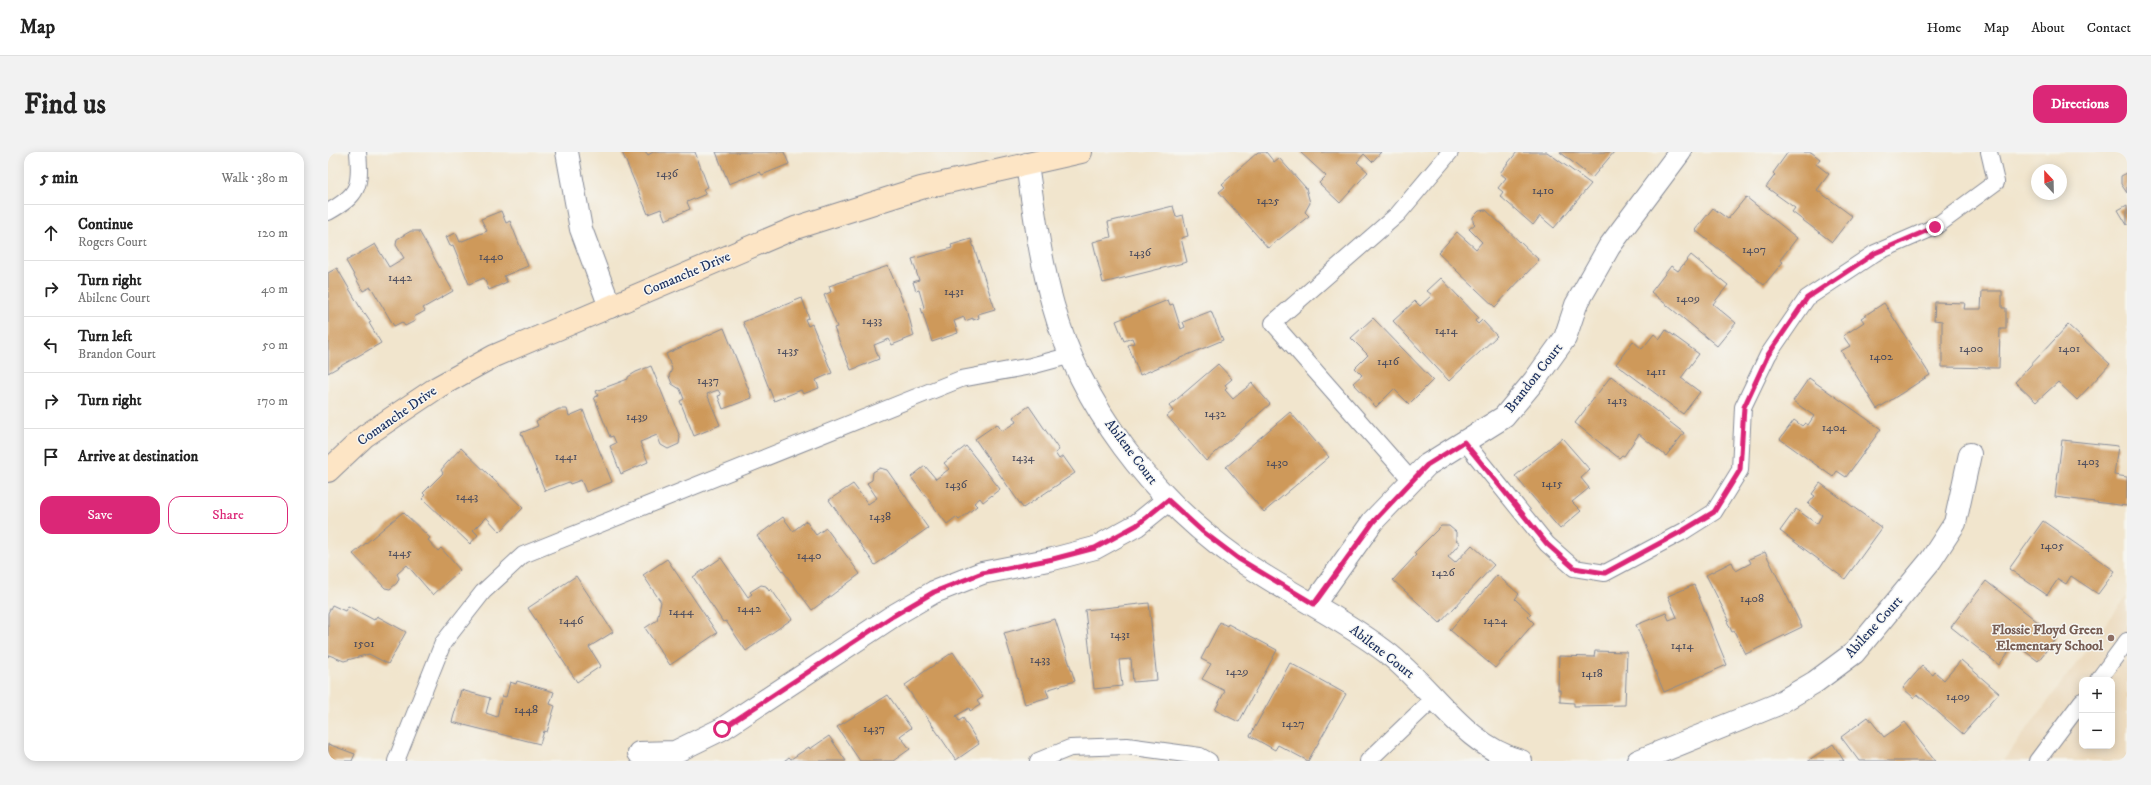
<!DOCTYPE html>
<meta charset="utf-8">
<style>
:root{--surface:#fff;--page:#f2f2f2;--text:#222;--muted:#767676;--line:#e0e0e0;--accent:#db2777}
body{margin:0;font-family:"IM FELL DW Pica",serif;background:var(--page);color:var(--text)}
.controls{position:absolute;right:12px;bottom:12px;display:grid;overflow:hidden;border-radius:8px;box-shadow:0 2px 10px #0003}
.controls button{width:36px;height:36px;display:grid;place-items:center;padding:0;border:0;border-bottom:1px solid var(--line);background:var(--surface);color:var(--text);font:20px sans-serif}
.compass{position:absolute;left:1703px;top:12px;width:36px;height:36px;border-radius:50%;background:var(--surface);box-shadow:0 2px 10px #0003;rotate:338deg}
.stop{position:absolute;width:12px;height:12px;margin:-9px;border:3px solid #db2777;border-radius:50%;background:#fff}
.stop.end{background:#db2777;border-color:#fff;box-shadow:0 1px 4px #0008}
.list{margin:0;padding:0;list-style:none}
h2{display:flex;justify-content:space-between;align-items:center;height:52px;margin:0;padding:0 16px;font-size:17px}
h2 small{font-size:13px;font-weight:400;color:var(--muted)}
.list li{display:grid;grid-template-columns:26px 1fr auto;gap:12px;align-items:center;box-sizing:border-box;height:56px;padding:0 16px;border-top:1px solid var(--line)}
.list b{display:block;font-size:15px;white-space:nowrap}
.list p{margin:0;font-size:13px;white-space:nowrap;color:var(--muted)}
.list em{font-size:13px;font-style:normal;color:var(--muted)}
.actions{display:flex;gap:8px;padding:12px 16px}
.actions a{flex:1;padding:9px 0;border:1px solid var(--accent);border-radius:12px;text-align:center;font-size:14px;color:var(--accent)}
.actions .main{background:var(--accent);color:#fff}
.icon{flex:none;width:22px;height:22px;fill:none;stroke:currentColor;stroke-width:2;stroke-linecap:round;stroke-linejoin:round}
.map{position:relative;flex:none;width:1799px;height:609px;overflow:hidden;border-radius:12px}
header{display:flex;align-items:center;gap:24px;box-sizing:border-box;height:56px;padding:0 20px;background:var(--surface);border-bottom:1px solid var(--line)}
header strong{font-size:19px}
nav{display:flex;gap:22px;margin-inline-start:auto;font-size:14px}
.intro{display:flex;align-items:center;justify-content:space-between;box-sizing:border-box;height:96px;padding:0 24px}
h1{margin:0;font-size:28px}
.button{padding:10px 18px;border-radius:12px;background:var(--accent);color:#fff;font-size:14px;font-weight:700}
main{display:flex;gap:24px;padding:0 24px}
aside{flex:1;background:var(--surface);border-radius:12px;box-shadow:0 2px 10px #0003}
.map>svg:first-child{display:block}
.built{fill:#ebd8ba;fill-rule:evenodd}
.building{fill:#ce995a}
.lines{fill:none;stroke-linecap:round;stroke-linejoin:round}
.lane-casing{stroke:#868a96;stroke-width:18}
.street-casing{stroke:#868a96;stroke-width:24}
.secondary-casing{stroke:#868a96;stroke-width:24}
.lane{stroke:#fff;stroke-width:16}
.street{stroke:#fff;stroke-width:22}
.secondary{stroke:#fde5c5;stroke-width:22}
.route{stroke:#db2777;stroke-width:5}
.education-dot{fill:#8d6e63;stroke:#f6f6f2;stroke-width:1.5}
.labels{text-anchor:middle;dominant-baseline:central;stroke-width:3;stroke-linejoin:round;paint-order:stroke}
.number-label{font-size:12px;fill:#484a5d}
.street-label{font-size:14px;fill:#1b2f5e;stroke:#f6f6f2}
.education-label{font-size:14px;font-weight:bold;fill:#785e54;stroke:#f6f6f2;text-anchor:end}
</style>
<header>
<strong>Map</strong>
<nav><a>Home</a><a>Map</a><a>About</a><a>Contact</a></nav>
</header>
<div class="intro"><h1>Find us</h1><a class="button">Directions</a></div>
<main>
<aside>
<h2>5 min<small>Walk · 380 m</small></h2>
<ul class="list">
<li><svg class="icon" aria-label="ahead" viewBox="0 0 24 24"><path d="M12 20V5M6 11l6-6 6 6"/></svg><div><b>Continue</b><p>Rogers Court</p></div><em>120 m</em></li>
<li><svg class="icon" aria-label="right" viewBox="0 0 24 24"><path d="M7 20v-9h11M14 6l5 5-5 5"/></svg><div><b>Turn right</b><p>Abilene Court</p></div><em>40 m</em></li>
<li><svg class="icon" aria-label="left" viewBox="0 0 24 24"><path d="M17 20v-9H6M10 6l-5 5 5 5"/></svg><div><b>Turn left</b><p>Brandon Court</p></div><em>50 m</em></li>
<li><svg class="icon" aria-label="right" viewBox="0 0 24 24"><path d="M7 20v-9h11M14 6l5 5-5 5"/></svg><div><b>Turn right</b></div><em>170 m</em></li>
<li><svg class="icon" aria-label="arrive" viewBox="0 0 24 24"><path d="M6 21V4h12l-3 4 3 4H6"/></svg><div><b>Arrive at destination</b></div></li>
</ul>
<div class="actions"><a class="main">Save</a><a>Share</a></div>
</aside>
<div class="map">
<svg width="1799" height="609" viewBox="0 0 1799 609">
<rect width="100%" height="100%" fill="#f6f6f2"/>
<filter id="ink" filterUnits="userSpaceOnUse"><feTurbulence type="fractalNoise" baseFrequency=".025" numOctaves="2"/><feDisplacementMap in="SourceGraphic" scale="8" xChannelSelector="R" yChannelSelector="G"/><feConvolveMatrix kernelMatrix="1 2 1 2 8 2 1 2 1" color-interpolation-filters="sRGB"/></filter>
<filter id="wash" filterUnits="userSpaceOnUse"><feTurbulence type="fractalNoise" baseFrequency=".012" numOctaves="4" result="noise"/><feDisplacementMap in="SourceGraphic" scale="16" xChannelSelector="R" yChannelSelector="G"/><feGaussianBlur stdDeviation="0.9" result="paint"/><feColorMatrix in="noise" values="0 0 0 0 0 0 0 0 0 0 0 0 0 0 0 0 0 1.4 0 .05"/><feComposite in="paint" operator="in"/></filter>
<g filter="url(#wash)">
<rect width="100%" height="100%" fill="#f1e5cd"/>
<!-- built -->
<path class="built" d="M 1799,444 L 1799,609 L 1675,609 ZM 1754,528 L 1784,528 L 1784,594 L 1754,594 Z"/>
<g id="blocks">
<!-- building -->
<g class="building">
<path d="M 294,0 L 318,0 L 320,3 L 325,0 L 367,0 L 380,35 L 375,37 L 378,42 L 359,50 L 362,57 L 337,68 L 333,57 L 320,62 Z"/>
<path d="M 388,0 L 456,0 L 461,12 L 434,23 L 432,20 L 401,32 Z"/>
<path d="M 930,0 L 938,0 L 946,10 L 951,6 L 978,36 L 982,51 L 977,60 L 981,64 L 940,96 L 891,40 L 897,35 L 894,32 Z"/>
<path d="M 972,0 L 1053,0 L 1044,10 L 1036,2 L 1029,10 L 1040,20 L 1012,51 L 991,31 L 998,24 Z"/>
<path d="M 1189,0 L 1219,0 L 1263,32 L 1226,76 L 1212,64 L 1205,73 L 1172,44 L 1175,40 L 1170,36 L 1178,26 L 1172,21 Z"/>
<path d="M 1232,0 L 1286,0 L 1264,26 Z"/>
<path d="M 1460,0 L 1483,0 L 1492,7 L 1488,12 L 1501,22 L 1489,38 L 1524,64 L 1504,90 L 1464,60 L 1467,56 L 1438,35 L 1447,23 L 1445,21 Z"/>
<path d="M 1799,21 L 1799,41 L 1793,32 L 1793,24 Z"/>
<path d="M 1418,45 L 1469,86 L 1452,108 L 1455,110 L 1436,133 L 1367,78 L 1385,56 L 1400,67 Z"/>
<path d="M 1799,53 L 1799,73 L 1790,58 Z"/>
<path d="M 845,54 L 848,65 L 855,63 L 860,84 L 853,86 L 859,110 L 775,131 L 765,90 L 783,85 L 780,70 Z"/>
<path d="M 1158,58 L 1211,108 L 1167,155 L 1110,101 L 1129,80 L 1148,97 L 1154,90 L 1141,77 L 1147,72 L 1145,70 L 1145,65 L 1151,59 Z"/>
<path d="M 173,59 L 178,71 L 182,69 L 200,114 L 176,124 L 179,130 L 161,138 L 156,126 L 141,132 L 125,93 L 122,94 L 118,85 L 128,81 L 132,90 L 159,79 L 153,67 Z"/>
<path d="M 83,79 L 91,79 L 125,139 L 95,156 L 97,159 L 86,165 L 87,169 L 77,174 L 74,170 L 66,174 L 43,135 L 35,139 L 18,109 L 47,92 L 61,115 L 76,106 L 68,93 L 69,87 Z"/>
<path d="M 643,87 L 667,157 L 650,162 L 651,166 L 645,168 L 645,166 L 637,169 L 636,165 L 626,169 L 630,181 L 604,190 L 593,156 L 596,155 L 591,138 L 588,139 L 585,130 L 591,128 L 584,107 L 624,96 L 623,93 Z"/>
<path d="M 1363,103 L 1400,133 L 1385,152 L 1408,171 L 1389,194 L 1323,140 L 1343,114 L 1350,119 Z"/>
<path d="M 560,114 L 580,161 L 586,184 L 564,193 L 561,187 L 546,193 L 551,207 L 523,218 L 506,176 L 509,175 L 496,143 L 503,140 L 501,134 Z"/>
<path d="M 9,116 L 36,162 L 37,161 L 43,170 L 41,171 L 53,191 L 0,221 L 0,121 Z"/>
<path d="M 1113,126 L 1150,165 L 1147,169 L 1150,172 L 1154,168 L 1169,184 L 1121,229 L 1065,169 L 1087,149 L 1092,154 L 1104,143 L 1099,139 Z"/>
<path d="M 1654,139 L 1674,139 L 1674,156 L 1678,156 L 1678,177 L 1672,177 L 1671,216 L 1614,215 L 1614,169 L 1606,168 L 1607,150 L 1637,151 L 1636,157 L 1653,157 Z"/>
<path d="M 474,146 L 481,166 L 477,167 L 480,174 L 484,172 L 504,221 L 488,228 L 491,236 L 475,242 L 473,238 L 446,249 L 415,170 Z"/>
<path d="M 840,148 L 842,153 L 845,152 L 853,177 L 857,175 L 855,170 L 883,159 L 895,188 L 812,223 L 800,193 L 806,191 L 804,186 L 796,189 L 788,169 Z"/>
<path d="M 1556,151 L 1602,223 L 1549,257 L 1513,199 L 1522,194 L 1515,184 L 1536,170 L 1533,166 Z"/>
<path d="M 1045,166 L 1105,228 L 1081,252 L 1066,237 L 1048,255 L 1025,231 L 1034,223 L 1027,216 L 1040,203 L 1023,186 Z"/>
<path d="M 1740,173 L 1782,212 L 1749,248 L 1730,230 L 1708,250 L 1687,230 Z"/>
<path d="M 396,176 L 424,246 L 395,257 L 390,244 L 393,243 L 390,238 L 379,242 L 392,273 L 366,284 L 352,249 L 356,247 L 352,237 L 344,232 L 341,224 L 344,217 L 338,202 Z"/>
<path d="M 1338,178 L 1371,202 L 1353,226 L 1372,240 L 1355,262 L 1288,212 L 1305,189 L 1314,197 L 1326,182 L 1332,187 Z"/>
<path d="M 890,212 L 904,227 L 897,233 L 899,236 L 897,238 L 905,247 L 924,231 L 942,252 L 878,309 L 839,264 L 845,259 L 841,254 Z"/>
<path d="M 323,214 L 352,285 L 351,292 L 340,297 L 333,293 L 329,283 L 312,290 L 320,310 L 293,322 L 282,294 L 288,291 L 285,284 L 282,285 L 266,245 L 270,244 L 268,239 L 300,227 L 300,225 L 308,220 Z"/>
<path d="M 1283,224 L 1356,281 L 1338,304 L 1311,282 L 1296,304 L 1294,303 L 1291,306 L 1247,271 Z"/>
<path d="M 1481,226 L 1553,277 L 1518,325 L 1509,319 L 1505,325 L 1452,287 L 1466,268 L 1474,274 L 1477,271 L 1480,273 L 1486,264 L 1465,249 Z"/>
<path d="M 701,254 L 731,298 L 727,301 L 731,307 L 735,304 L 747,321 L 695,356 L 647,287 L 669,272 L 674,279 L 688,270 L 685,265 Z"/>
<path d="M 231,257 L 239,257 L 241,264 L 255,258 L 284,330 L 258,340 L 253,328 L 242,332 L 241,330 L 217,339 L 193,281 L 210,274 L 208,269 Z"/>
<path d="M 962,260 L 1001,305 L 936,360 L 898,315 Z"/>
<path d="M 1234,286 L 1262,318 L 1253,326 L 1261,336 L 1244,350 L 1253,359 L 1232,377 L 1187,324 Z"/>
<path d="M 1734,288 L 1790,294 L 1786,323 L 1799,325 L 1799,354 L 1727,345 Z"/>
<path d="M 638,294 L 672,337 L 655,350 L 652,346 L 646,351 L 649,354 L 631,368 L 628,365 L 619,372 L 583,325 L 597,314 L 608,327 L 621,317 L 616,311 Z"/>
<path d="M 133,296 L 195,356 L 172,380 L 158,365 L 145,378 L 150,383 L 142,392 L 94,346 L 97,343 L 95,341 L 115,321 L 113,318 L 118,312 Z"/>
<path d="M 552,316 L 559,318 L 600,376 L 547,413 L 501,348 L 525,332 L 540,352 L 549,346 L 539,331 L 544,328 L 545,320 Z"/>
<path d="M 1492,331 L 1554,376 L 1517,427 L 1452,379 L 1468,357 L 1489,372 L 1494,363 L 1480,352 L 1487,344 L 1484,342 Z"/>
<path d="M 75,360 L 102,386 L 100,388 L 110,399 L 113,396 L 132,418 L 105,443 L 79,413 L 69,422 L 71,426 L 69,431 L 62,437 L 57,436 L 25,402 Z"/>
<path d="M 455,365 L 465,379 L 478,369 L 488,383 L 498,376 L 532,422 L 484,458 L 429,384 Z"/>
<path d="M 1715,369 L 1787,419 L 1770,442 L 1743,424 L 1738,432 L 1730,427 L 1719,443 L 1681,417 Z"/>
<path d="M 1113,374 L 1121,374 L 1128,380 L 1128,388 L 1132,391 L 1120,405 L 1127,411 L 1144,393 L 1166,413 L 1112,471 L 1065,428 L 1088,403 L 1086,401 Z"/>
<path d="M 1437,400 L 1474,475 L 1418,502 L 1406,479 L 1404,480 L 1399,469 L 1401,468 L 1378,423 L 1404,410 L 1408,419 L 1423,411 L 1421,407 Z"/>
<path d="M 393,406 L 420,445 L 424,442 L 422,440 L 433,433 L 438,434 L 441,439 L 443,437 L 464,467 L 418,499 L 398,469 L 395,470 L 365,425 Z"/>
<path d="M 339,407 L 389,481 L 342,513 L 317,476 L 329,468 L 333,450 L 315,423 Z"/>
<path d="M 1169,423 L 1191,442 L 1187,447 L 1203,462 L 1200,465 L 1206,471 L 1167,516 L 1122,478 Z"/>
<path d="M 248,424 L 285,480 L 261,495 L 273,514 L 249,530 L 200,456 Z"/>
<path d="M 1658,429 L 1729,485 L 1710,509 L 1687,492 L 1671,513 L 1623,475 Z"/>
<path d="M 1366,433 L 1399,513 L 1336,540 L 1308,473 L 1338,461 L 1341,468 L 1349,465 L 1340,444 Z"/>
<path d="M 821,451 L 829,528 L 805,530 L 803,507 L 791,508 L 794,534 L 766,537 L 757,458 Z"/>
<path d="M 4,453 L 17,459 L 20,454 L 46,468 L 49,464 L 78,480 L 60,512 L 41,502 L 16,509 L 1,503 L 0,505 L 0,461 Z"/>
<path d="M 727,467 L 747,529 L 718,538 L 721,545 L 697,552 L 676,481 Z"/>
<path d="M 892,470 L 899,474 L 900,472 L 949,498 L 911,570 L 887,558 L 897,539 L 874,527 L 883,512 L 873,507 Z"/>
<path d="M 1267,499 L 1299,500 L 1297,553 L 1246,554 L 1246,551 L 1232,550 L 1232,538 L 1230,538 L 1231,504 L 1266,505 Z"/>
<path d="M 625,500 L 655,545 L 649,549 L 652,553 L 642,559 L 641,556 L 628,564 L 631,569 L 635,566 L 651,592 L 628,608 L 577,533 Z"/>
<path d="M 1633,508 L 1671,541 L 1635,582 L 1589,542 L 1586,546 L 1575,536 L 1594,514 L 1605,523 L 1607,520 L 1616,528 Z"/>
<path d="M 962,511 L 1018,542 L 980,609 L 950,593 L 947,598 L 922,584 Z"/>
<path d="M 189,529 L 226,540 L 222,552 L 227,554 L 219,580 L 216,579 L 212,592 L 124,570 L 133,538 L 162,546 L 158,561 L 169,565 L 174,544 L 178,545 L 182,530 L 188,532 Z"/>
<path d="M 560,543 L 583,576 L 572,584 L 582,597 L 565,609 L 532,609 L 509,575 Z"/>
<path d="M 1540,565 L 1556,585 L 1577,570 L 1607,609 L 1531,609 L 1513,585 Z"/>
<path d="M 501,584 L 518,609 L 456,609 L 461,605 L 463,607 L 481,595 L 482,597 Z"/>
<path d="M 0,592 L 27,602 L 24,609 L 0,609 Z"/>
<path d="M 1505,592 L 1516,609 L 1481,609 L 1481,608 Z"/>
</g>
</g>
</g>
<g filter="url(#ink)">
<use href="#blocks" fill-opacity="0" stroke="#868a96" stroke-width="1"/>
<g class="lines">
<!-- lane casing -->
<g class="lane-casing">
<g id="lane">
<path d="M 0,60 C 31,43 33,34 30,0"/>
<path d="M 1136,289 L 1219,392 L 1246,416 L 1277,421 L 1356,379 L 1386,360 L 1412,318 L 1415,255 L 1440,203 L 1479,146 L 1547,101 L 1607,75 L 1668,30 L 1661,0"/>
<path d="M 1084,329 L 945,171 L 1070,62 L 1122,0"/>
<path d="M 1770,528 L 1799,489"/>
<path d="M 68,609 L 115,491 L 155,440 L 195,403 L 633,227 L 703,214 L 744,203"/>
<path d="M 710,609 L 742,596 L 799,594 L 872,604 L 881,609"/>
<path d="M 1040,609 L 1107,545"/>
<path d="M 1709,609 L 1754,549"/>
</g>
</g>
<!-- street casing -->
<g class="street-casing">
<g id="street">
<path d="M 239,0 L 253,77 L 282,155"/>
<path d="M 699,12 C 706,59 712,107 725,153 C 753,254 824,346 909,406 C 957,440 1011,464 1058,500 C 1103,534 1136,594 1193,609"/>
<path d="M 986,452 L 1045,369 L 1099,313 L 1176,265 L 1206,229 L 1237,186 L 1248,153 L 1281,95 L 1352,0"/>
<path d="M 311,601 L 347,600 L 394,577 L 565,464 L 606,440 L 654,421 L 725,407 L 767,396 L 809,373 L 840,348"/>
<path d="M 1310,609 L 1448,553 L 1487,530 L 1526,501 L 1603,408 L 1627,371 L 1642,302"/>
</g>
</g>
<!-- secondary casing -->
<g class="secondary-casing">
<path id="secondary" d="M 0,319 L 37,284 L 110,235 L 166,204 L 467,76 L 593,36 L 753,0"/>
</g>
<!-- lane -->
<use href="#lane" class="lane"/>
<!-- street -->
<use href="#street" class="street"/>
<!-- secondary -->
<use href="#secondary" class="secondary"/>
</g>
</g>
<g class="lines" filter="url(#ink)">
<!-- route -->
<path class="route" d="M 394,577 L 565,464 L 606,440 L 654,421 L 725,407 L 767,396 L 809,373 L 840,348 L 874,379 L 911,407 L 986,452 L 1046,369 L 1099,313 L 1136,290 L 1219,392 L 1246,416 L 1277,421 L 1356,378 L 1386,360 L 1412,318 L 1416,255 L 1440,203 L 1479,146 L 1547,101 L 1607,75"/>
</g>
<!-- markers -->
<circle class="education-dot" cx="1783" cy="486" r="4"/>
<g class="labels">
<!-- number labels -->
<g class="number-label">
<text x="339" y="21">1436</text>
<text x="1215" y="38">1410</text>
<text x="940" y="48">1425</text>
<text x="1426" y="97">1407</text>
<text x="812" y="100">1436</text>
<text x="163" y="104">1440</text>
<text x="72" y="125">1442</text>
<text x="626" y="139">1431</text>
<text x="1360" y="146">1409</text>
<text x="544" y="168">1433</text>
<text x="1118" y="178">1414</text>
<text x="1643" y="196">1400</text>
<text x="1741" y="196">1401</text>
<text x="460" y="198">1435</text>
<text x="1553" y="204">1402</text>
<text x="1060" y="209">1416</text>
<text x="1328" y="219">1411</text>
<text x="380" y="228">1437</text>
<text x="1289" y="248">1413</text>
<text x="887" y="261">1432</text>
<text x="309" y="264">1439</text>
<text x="1506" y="275">1404</text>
<text x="238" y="304">1441</text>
<text x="695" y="305">1434</text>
<text x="1760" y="309">1403</text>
<text x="949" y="310">1430</text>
<text x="1224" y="331">1415</text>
<text x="628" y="332">1436</text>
<text x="139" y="344">1443</text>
<text x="552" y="364">1438</text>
<text x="1724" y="393">1405</text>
<text x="72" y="400">1445</text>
<text x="481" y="403">1440</text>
<text x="1115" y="420">1426</text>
<text x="1424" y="446">1408</text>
<text x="421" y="456">1442</text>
<text x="353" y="459">1444</text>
<text x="243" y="468">1446</text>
<text x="1167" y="468">1424</text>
<text x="792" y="482">1431</text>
<text x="36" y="491">1501</text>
<text x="1354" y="493">1414</text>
<text x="712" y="507">1433</text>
<text x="909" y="519">1429</text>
<text x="1264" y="521">1418</text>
<text x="1630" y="544">1409</text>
<text x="198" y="557">1448</text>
<text x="965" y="571">1427</text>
<text x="546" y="576">1437</text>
</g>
<!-- street labels -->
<g class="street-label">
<text transform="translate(359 122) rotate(-23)">Comanche Drive</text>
<text transform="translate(1206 226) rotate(-52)">Brandon Court</text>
<text transform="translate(69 264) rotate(-35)">Comanche Drive</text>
<text transform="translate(803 300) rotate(53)">Abilene Court</text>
<text transform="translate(1546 475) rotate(-48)">Abilene Court</text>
<text transform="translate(1054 500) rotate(38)">Abilene Court</text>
</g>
<!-- education labels -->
<g class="education-label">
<text x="1775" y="478">Flossie Floyd Green<tspan x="1775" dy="16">Elementary School</tspan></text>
</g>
</g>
</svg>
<div class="controls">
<button>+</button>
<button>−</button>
</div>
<svg class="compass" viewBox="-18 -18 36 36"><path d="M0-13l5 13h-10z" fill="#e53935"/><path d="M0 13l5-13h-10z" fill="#767676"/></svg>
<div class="stop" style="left:394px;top:577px"></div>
<div class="stop end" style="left:1607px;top:75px"></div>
</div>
</main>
